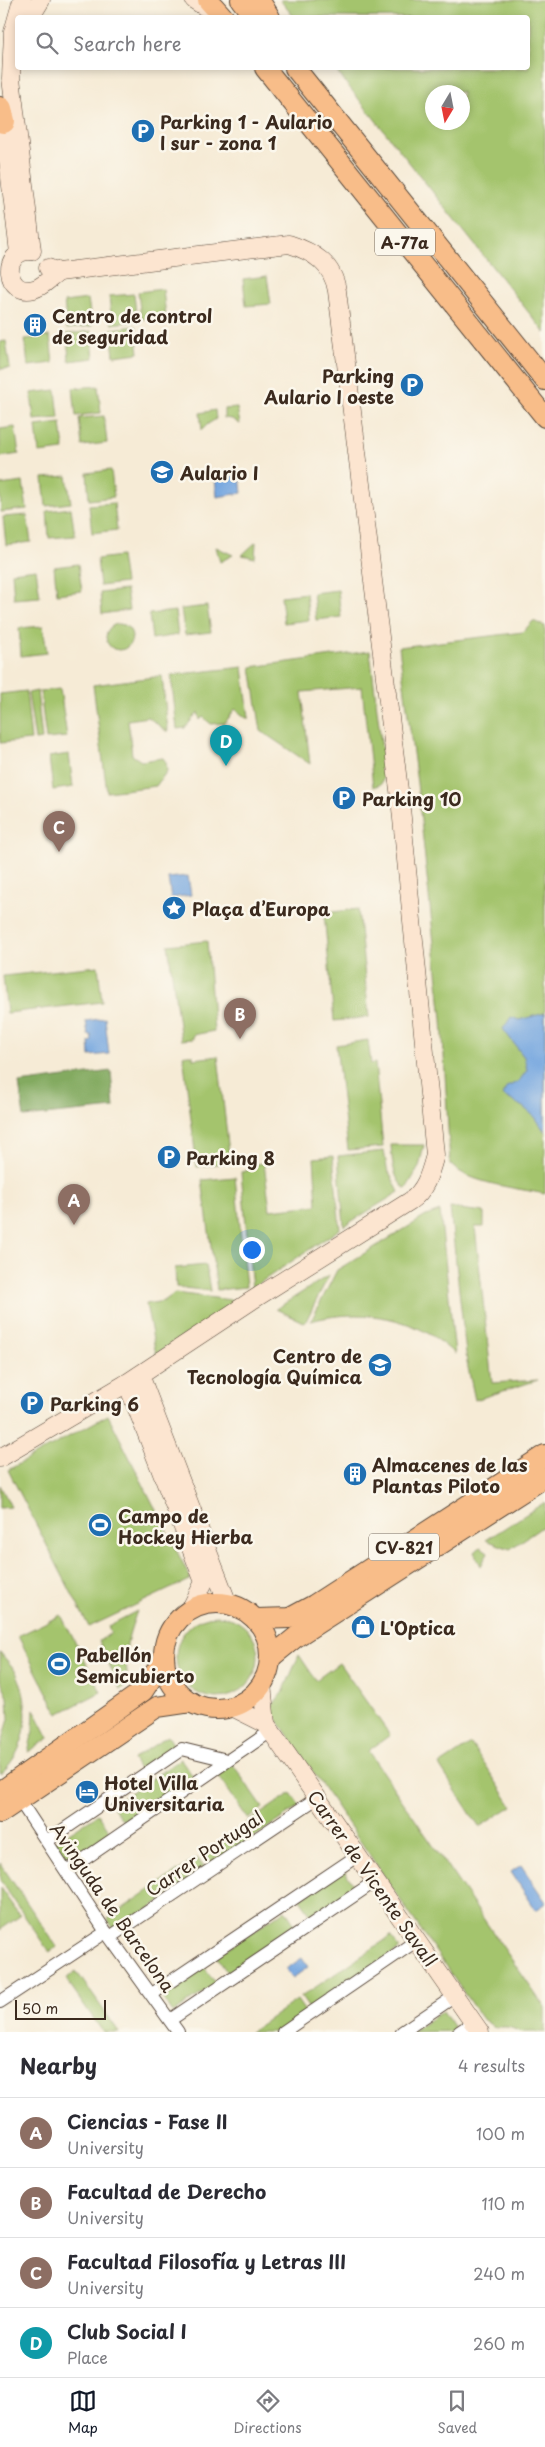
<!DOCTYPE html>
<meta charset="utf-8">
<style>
:root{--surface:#fff;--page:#f2f2f3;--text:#2b2b33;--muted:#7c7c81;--line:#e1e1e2;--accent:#111827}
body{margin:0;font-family:"Playpen Sans",sans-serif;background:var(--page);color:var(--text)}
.compass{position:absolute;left:425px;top:85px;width:45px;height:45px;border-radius:50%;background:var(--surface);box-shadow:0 2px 8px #0003;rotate:190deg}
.scale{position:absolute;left:15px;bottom:12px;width:91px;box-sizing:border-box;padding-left:5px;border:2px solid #3b2a1e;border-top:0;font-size:14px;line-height:18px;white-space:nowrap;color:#3b2a1e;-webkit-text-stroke:4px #fbf7ec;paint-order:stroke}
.you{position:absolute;left:251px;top:1249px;width:18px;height:18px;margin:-12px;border:4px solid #fff;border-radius:50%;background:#1a73e8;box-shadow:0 0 0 8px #1a73e833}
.badge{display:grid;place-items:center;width:32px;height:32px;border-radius:50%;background:var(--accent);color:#fff;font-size:16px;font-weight:700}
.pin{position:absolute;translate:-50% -41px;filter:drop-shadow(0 1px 2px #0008)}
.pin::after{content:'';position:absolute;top:26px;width:18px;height:15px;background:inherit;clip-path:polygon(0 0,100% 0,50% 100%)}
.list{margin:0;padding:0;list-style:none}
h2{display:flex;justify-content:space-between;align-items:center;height:65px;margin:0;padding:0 20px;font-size:21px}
h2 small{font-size:16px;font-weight:400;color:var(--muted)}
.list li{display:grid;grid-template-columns:32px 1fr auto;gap:15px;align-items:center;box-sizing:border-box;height:70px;padding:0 20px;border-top:1px solid var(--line)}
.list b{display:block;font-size:19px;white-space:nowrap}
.list p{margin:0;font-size:16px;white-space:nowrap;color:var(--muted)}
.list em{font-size:16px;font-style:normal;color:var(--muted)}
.icon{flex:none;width:28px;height:28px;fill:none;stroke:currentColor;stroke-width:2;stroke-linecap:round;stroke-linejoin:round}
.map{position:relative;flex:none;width:545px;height:2032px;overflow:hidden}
.search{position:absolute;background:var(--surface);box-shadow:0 2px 8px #0003;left:15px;right:15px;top:15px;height:55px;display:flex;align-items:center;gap:12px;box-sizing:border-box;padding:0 18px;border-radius:5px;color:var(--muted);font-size:19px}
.sheet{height:345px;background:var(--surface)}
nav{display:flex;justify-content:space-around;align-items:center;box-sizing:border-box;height:70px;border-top:1px solid var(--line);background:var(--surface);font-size:14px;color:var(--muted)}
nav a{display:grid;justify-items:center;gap:2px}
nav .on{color:var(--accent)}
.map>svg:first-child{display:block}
.green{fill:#a4c46d;stroke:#707746;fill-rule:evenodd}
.forest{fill:#83aa60;stroke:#5f6a3f}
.water{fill:#74a6df;stroke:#58687e}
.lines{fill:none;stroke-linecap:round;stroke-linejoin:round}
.street-casing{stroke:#57473a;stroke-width:14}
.secondary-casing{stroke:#57473a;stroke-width:19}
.primary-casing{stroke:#57473a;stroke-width:22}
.highway-casing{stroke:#57473a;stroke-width:26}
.street{stroke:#fff;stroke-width:12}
.secondary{stroke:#fce5d0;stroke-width:18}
.primary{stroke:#f8bd89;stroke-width:20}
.highway{stroke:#f8bd89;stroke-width:24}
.labels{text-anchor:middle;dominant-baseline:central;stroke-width:5;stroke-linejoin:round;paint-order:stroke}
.shield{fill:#fbf7ec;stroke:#75685c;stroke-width:1}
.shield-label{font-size:16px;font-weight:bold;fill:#3b2a1e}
.poi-label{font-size:18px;font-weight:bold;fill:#3b2a1e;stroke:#fbf7ec;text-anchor:start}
.street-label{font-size:18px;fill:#3b2a1e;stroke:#fbf7ec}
</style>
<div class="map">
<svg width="545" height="2032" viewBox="0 0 545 2032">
<rect width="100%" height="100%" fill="#fbf7ec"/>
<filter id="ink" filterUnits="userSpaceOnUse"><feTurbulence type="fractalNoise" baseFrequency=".02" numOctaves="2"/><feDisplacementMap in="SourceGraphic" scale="10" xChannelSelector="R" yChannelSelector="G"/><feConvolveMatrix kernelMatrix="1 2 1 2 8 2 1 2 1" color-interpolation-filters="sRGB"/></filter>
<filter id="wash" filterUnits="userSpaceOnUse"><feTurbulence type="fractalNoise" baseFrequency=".0096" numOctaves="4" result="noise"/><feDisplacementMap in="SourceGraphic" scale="20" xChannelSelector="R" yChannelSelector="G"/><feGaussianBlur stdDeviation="1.12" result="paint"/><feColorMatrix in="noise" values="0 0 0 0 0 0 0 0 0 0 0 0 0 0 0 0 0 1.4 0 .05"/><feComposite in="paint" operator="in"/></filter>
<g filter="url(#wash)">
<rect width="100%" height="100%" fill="#f6ebd6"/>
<!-- green -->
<g class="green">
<path d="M 280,0 L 545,0 L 545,333 L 334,68 L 528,68 L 528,18 L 294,17 ZM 432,92 L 462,92 L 462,122 L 432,122 Z"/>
<path d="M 267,276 L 271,304 L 246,306 L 243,279 Z"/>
<path d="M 163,289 L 166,317 L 141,319 L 138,292 Z"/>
<path d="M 134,294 L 137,321 L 112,324 L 109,296 Z"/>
<path d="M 88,299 L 92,326 L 67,329 L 64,302 Z"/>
<path d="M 136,326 L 139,353 L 114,356 L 111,329 Z"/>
<path d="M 91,331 L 94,358 L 69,361 L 67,334 Z"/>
<path d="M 50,336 L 53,363 L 28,366 L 25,339 Z"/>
<path d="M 6,341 L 10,368 L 0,369 L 0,342 Z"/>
<path d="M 98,386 L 101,413 L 76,416 L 73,388 Z"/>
<path d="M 56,390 L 59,418 L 34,420 L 31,393 Z"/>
<path d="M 237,408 L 240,424 L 232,419 L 224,418 L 224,409 Z"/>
<path d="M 215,410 L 216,419 L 208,424 L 202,430 L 200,413 Z"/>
<path d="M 104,416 L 107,443 L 82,446 L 79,418 Z"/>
<path d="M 61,423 L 64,450 L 39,453 L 36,426 Z"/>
<path d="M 15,427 L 19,454 L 0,457 L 0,429 Z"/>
<path d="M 111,470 L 114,497 L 89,500 L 87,473 Z"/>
<path d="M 67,476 L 71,503 L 46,506 L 43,478 Z"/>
<path d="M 23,482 L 27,509 L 1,512 L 0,485 Z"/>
<path d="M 114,503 L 117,530 L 92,533 L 89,505 Z"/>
<path d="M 71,508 L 75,536 L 49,538 L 47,511 Z"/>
<path d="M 27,515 L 31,542 L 6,545 L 3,517 Z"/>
<path d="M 256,542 L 255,558 L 242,555 Z"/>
<path d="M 216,547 L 233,555 L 220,562 Z"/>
<path d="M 121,556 L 125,583 L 100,586 L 97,559 Z"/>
<path d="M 78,564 L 82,591 L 57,594 L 54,567 Z"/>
<path d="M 36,569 L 40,597 L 14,599 L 12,572 Z"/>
<path d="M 126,590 L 129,610 L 102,614 L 100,593 Z"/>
<path d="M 338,590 L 341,617 L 316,620 L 313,593 Z"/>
<path d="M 306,593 L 309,620 L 284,623 L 281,596 Z"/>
<path d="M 207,606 L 211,632 L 185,635 L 181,609 Z"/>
<path d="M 175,611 L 178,635 L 152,639 L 149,614 Z"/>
<path d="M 533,621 L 545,626 L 545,1194 C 518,1188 469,1184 450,1164 L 442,1019 L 417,783 L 399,647 L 523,632 Z"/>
<circle cx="119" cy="637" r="13"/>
<path d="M 43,626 L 47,653 L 21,656 L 19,628 Z"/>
<path d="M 370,651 L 385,775 L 381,784 L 373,787 L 362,687 L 302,692 L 310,764 L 261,731 L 251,667 Z"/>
<path d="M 243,667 L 249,718 L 246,718 L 235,709 L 225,723 L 211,724 L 203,717 L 200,720 L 198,712 L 185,728 L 177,729 L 171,675 Z"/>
<path d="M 162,676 L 168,731 L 166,731 L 148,717 L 128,720 L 132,755 L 141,761 L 163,758 L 166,762 L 167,771 L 156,786 L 107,792 L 93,685 Z"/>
<path d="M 60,689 L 67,737 L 46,739 L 40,691 Z"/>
<path d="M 26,691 L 31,740 L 0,743 L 0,694 Z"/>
<path d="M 37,691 L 42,739 L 35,740 L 28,693 Z"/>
<path d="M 69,754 L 73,787 L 53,790 L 49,757 Z"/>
<path d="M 358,909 L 369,1017 L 334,1021 L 324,913 Z"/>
<path d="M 207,941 L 214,1031 L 193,1035 L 193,1039 L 181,1040 L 168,945 Z"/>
<path d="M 98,966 L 102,1002 L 7,1013 L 3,976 Z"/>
<path d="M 368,1040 L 371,1064 L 375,1063 L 383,1147 L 348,1150 L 336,1045 Z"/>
<path d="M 183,1055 L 193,1055 L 193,1059 L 218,1056 L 230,1162 L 197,1167 Z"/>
<path d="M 391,1145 L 424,1145 L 419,1167 L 406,1189 C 393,1180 392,1160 391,1145 Z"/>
<path d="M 384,1151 L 387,1168 L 399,1192 L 344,1226 L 338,1156 Z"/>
<path d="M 333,1156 L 340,1229 L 252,1288 L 241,1172 L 247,1171 L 248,1165 L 264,1163 L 270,1210 L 317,1205 L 314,1158 Z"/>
<path d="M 235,1177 L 246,1287 L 217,1290 L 202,1180 Z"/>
<path d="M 450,1208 L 484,1212 L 484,1227 L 475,1227 L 492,1383 L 538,1380 L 475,1400 L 467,1363 Z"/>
<path d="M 440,1211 L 455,1354 C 447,1348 440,1340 431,1335 C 396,1314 350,1310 311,1321 L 337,1270 L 426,1216 Z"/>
<path d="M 206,1265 L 210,1291 L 176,1287 L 175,1268 Z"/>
<path d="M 329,1275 L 305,1323 L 276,1309 Z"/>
<path d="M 175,1293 L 239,1301 L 156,1354 L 146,1304 L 164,1301 Z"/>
<path d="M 108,1415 L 191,1579 L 89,1627 L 8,1470 Z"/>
<path d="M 0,1485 L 11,1507 L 0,1508 Z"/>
<path d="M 545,1502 L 545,1525 L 510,1549 L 486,1540 Z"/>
<path d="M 481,1547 L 488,1552 L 481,1566 L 474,1552 Z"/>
<path d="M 137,1611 C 126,1642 123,1651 129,1685 L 120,1689 L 99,1641 L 111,1633 L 108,1626 Z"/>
<path d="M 61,1615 L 101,1692 L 58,1714 L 18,1636 Z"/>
<circle cx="217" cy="1657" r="41"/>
<path d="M 0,1652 C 5,1659 13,1666 17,1674 C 32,1708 29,1749 0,1774 L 0,1749 L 9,1719 L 8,1697 L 0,1680 Z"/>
<path d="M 299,1655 L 316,1680 L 339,1663 L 390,1735 L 368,1751 L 545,2008 L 545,2032 L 523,2032 L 508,2027 L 494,2027 L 481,2018 L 270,1709 L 284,1690 Z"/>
<path d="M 34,1709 L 49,1738 L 28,1752 L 33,1731 Z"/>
<path d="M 168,1736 L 175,1747 L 140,1771 L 133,1759 Z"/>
<path d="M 471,1744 L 512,1806 L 479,1827 L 439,1765 Z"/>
<path d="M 181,1759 L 194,1778 L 125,1824 L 112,1805 Z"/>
<path d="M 232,1763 L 263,1808 L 248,1819 L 217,1774 Z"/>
<path d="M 291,1793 L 300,1806 L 210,1867 L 201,1854 Z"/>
<path d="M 98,1814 L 112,1834 L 68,1862 L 55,1842 Z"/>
<path d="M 197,1858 L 206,1870 L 116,1931 L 107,1919 Z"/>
<path d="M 0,1863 L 57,1947 L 49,1952 L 0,1880 Z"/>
<path d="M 344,1870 L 357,1890 L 314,1919 L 300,1899 Z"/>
<path d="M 0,1888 L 20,1916 L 0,1930 Z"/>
<path d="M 285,1910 L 298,1929 L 229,1975 L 216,1956 Z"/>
<path d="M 391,1936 L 400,1949 L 310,2010 L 301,1997 Z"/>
<path d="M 203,1965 L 216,1984 L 173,2013 L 159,1993 Z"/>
<path d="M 76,1971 L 119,2032 L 103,2032 L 66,1979 Z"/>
<path d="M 297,2000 L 306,2013 L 278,2032 L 250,2032 Z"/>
<path d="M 443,2011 L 456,2031 L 411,2032 Z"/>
</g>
<!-- forest -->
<path class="forest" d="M 111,1071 L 114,1108 L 24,1117 L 19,1083 Z"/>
<!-- water -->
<g class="water">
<path d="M 240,475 L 242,493 L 217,497 L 215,479 Z"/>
<path d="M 188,876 L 191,895 L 171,898 L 168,878 Z"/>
<path d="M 545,1013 L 545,1132 L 535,1117 L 523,1107 L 502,1095 L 507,1087 L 519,1081 L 527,1070 L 524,1057 L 503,1029 L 511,1017 L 519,1020 Z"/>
<path d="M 105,1018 L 109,1054 L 90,1056 L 89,1042 L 92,1041 L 91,1035 L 88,1035 L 86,1021 Z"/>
<path d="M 521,1865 L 545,1901 L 545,1904 L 536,1910 L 511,1872 Z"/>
<path d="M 302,1958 L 308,1967 L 293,1978 L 286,1969 Z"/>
</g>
</g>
<g filter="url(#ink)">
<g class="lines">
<!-- street casing -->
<g class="street-casing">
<g id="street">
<path d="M 20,1801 L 106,1932 L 178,2032"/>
<path d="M 47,1841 L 182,1749 L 227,1760"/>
<path d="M 67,1871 L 271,1731"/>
<path d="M 110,1937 L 317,1798"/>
<path d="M 152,1994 L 357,1856"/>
<path d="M 0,2002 L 106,1932"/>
<path d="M 170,2020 L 374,1882"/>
<path d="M 283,2032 L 416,1941"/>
<path d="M 402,2032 L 455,1996"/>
<path d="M 459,2032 L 474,2022"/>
</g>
</g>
<!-- secondary casing -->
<g class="secondary-casing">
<g id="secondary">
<path d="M 22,0 L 13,32 L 11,78 L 32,251"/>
<path d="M 194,0 L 219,16"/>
<path d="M 30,18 L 41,0"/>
<path d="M 2,110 L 19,253"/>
<path d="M 31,251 C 0,250 5,297 34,289 C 43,287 51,277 59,272"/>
<path d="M 140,1375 L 228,1604"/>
<path d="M 127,1383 L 204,1582 L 190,1610"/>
<path d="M 0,1458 L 127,1383 L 251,1301 L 410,1201 C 426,1190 430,1173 435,1155 L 400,798 L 337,291 C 333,264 314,252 289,244 L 59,272 L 48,268"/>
<path d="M 262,1684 L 266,1724"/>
<path d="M 232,1707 L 266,1724 L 480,2032"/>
</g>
</g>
<!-- primary casing -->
<g class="primary-casing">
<g id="primary">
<path d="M 208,0 L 224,18"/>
<path d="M 241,0 L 255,18"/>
<path d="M 265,68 L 545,417"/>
<path d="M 295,68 L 545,380"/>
<circle cx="217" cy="1656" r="53"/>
<path d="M 256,1619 L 290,1618 L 314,1605 L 545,1455"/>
<path d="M 270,1658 L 296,1637 L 545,1477"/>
<path d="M 0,1792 L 143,1691 L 164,1659"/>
<path d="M 0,1813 L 157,1707 L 191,1702"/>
</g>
</g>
<!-- highway casing -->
<g class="highway-casing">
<g id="highway">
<path d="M 257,0 L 268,18"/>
<path d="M 0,109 L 3,121"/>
</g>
</g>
<!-- street -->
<use href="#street" class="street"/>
<!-- secondary -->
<use href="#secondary" class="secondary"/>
<!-- primary -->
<use href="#primary" class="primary"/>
<!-- highway -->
<use href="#highway" class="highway"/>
</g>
</g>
<!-- icons -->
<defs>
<g id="parking-disc" transform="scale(1.25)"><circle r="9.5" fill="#1f6fb2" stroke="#fbf7ec"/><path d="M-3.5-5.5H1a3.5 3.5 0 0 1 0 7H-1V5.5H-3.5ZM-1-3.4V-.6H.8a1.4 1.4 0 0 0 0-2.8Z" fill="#fff"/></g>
<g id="building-disc" transform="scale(1.25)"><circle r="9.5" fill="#1f6fb2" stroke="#fbf7ec"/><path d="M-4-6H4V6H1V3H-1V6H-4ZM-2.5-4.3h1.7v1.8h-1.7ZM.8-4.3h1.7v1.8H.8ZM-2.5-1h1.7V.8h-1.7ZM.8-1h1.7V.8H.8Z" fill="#fff"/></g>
<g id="university-disc" transform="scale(1.25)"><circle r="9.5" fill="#1f6fb2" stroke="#fbf7ec"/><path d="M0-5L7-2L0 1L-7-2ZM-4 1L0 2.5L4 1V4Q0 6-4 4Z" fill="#fff"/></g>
<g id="sight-disc" transform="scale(1.25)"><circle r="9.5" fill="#1f6fb2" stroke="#fbf7ec"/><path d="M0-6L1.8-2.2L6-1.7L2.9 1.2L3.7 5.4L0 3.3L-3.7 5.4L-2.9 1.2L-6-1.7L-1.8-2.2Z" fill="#fff"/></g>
<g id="stadium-disc" transform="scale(1.25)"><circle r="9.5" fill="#1f6fb2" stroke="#fbf7ec"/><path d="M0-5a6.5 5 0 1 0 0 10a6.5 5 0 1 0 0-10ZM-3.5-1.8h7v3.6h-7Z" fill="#fff"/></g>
<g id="shop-disc" transform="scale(1.25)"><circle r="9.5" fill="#1f6fb2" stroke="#fbf7ec"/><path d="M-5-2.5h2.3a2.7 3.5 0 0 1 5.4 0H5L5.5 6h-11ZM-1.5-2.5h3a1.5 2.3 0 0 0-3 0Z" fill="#fff"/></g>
<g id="hotel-disc" transform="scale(1.25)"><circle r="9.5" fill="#1f6fb2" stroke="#fbf7ec"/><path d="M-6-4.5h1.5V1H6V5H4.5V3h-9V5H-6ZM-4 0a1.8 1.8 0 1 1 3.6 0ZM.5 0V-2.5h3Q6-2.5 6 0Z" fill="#fff"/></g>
</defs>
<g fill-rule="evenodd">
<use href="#parking-disc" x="143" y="131"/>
<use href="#building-disc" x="35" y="325"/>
<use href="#parking-disc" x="412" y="385"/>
<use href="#university-disc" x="162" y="472"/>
<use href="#parking-disc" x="344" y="798"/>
<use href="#sight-disc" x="174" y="908"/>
<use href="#parking-disc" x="169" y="1157"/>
<use href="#university-disc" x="380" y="1365"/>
<use href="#parking-disc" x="32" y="1403"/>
<use href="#building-disc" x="355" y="1474"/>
<use href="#stadium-disc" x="100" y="1525"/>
<use href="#shop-disc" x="363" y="1627"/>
<use href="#stadium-disc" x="59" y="1664"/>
<use href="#hotel-disc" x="87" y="1792"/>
</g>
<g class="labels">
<!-- shield labels -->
<g class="shield">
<rect x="375" y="228.5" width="60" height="27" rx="4"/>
<rect x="369" y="1533.5" width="70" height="27" rx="4"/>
</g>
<g class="shield-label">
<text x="405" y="242">A-77a</text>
<text x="404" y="1547">CV-821</text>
</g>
<!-- poi labels -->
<g class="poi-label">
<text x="160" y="121">Parking 1 - Aulario<tspan x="160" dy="21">I sur - zona 1</tspan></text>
<text x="52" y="315">Centro de control<tspan x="52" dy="21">de seguridad</tspan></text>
<text x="394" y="375" text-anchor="end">Parking<tspan x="394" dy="21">Aulario I oeste</tspan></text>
<text x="180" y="472">Aulario I</text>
<text x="362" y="798">Parking 10</text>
<text x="192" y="908">Plaça d’Europa</text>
<text x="186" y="1157">Parking 8</text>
<text x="362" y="1355" text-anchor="end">Centro de<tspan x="362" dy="21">Tecnología Química</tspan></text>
<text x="50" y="1403">Parking 6</text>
<text x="372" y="1464">Almacenes de las<tspan x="372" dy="21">Plantas Piloto</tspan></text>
<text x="118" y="1515">Campo de<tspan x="118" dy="21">Hockey Hierba</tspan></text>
<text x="380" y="1627">L'Optica</text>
<text x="76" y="1654">Pabellón<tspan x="76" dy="21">Semicubierto</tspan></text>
<text x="104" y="1782">Hotel Villa<tspan x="104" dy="21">Universitaria</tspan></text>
</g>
<!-- street labels -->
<g class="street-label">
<text transform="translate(204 1853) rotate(-34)">Carrer Portugal</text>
<text transform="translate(373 1878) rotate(55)">Carrer de Vicente Savall</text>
<text transform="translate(113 1907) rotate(55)">Avinguda de Barcelona</text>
</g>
</g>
</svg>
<svg class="compass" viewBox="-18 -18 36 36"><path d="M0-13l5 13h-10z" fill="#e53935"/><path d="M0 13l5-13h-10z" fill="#7c7c81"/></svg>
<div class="scale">50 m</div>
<div class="you"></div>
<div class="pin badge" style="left:74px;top:1225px;background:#8d6e63">A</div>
<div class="pin badge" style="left:240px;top:1039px;background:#8d6e63">B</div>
<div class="pin badge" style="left:59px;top:852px;background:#8d6e63">C</div>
<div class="pin badge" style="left:226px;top:766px;background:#0f9aa8">D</div>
<div class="search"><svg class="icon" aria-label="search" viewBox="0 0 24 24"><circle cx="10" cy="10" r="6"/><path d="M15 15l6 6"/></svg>Search here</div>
</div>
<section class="sheet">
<h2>Nearby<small>4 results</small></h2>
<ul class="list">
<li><span class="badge" style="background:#8d6e63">A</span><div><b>Ciencias - Fase II</b><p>University</p></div><em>100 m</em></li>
<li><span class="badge" style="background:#8d6e63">B</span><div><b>Facultad de Derecho</b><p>University</p></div><em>110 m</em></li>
<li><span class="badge" style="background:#8d6e63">C</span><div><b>Facultad Filosofía y Letras III</b><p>University</p></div><em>240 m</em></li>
<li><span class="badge" style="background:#0f9aa8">D</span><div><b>Club Social I</b><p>Place</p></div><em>260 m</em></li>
</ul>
</section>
<nav>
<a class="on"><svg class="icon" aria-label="map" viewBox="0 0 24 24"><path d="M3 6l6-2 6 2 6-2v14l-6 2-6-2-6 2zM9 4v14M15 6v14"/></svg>Map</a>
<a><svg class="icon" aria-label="directions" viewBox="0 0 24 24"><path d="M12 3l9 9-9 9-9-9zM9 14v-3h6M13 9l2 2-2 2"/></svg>Directions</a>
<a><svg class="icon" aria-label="saved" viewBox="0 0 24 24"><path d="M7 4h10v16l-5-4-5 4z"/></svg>Saved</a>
</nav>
